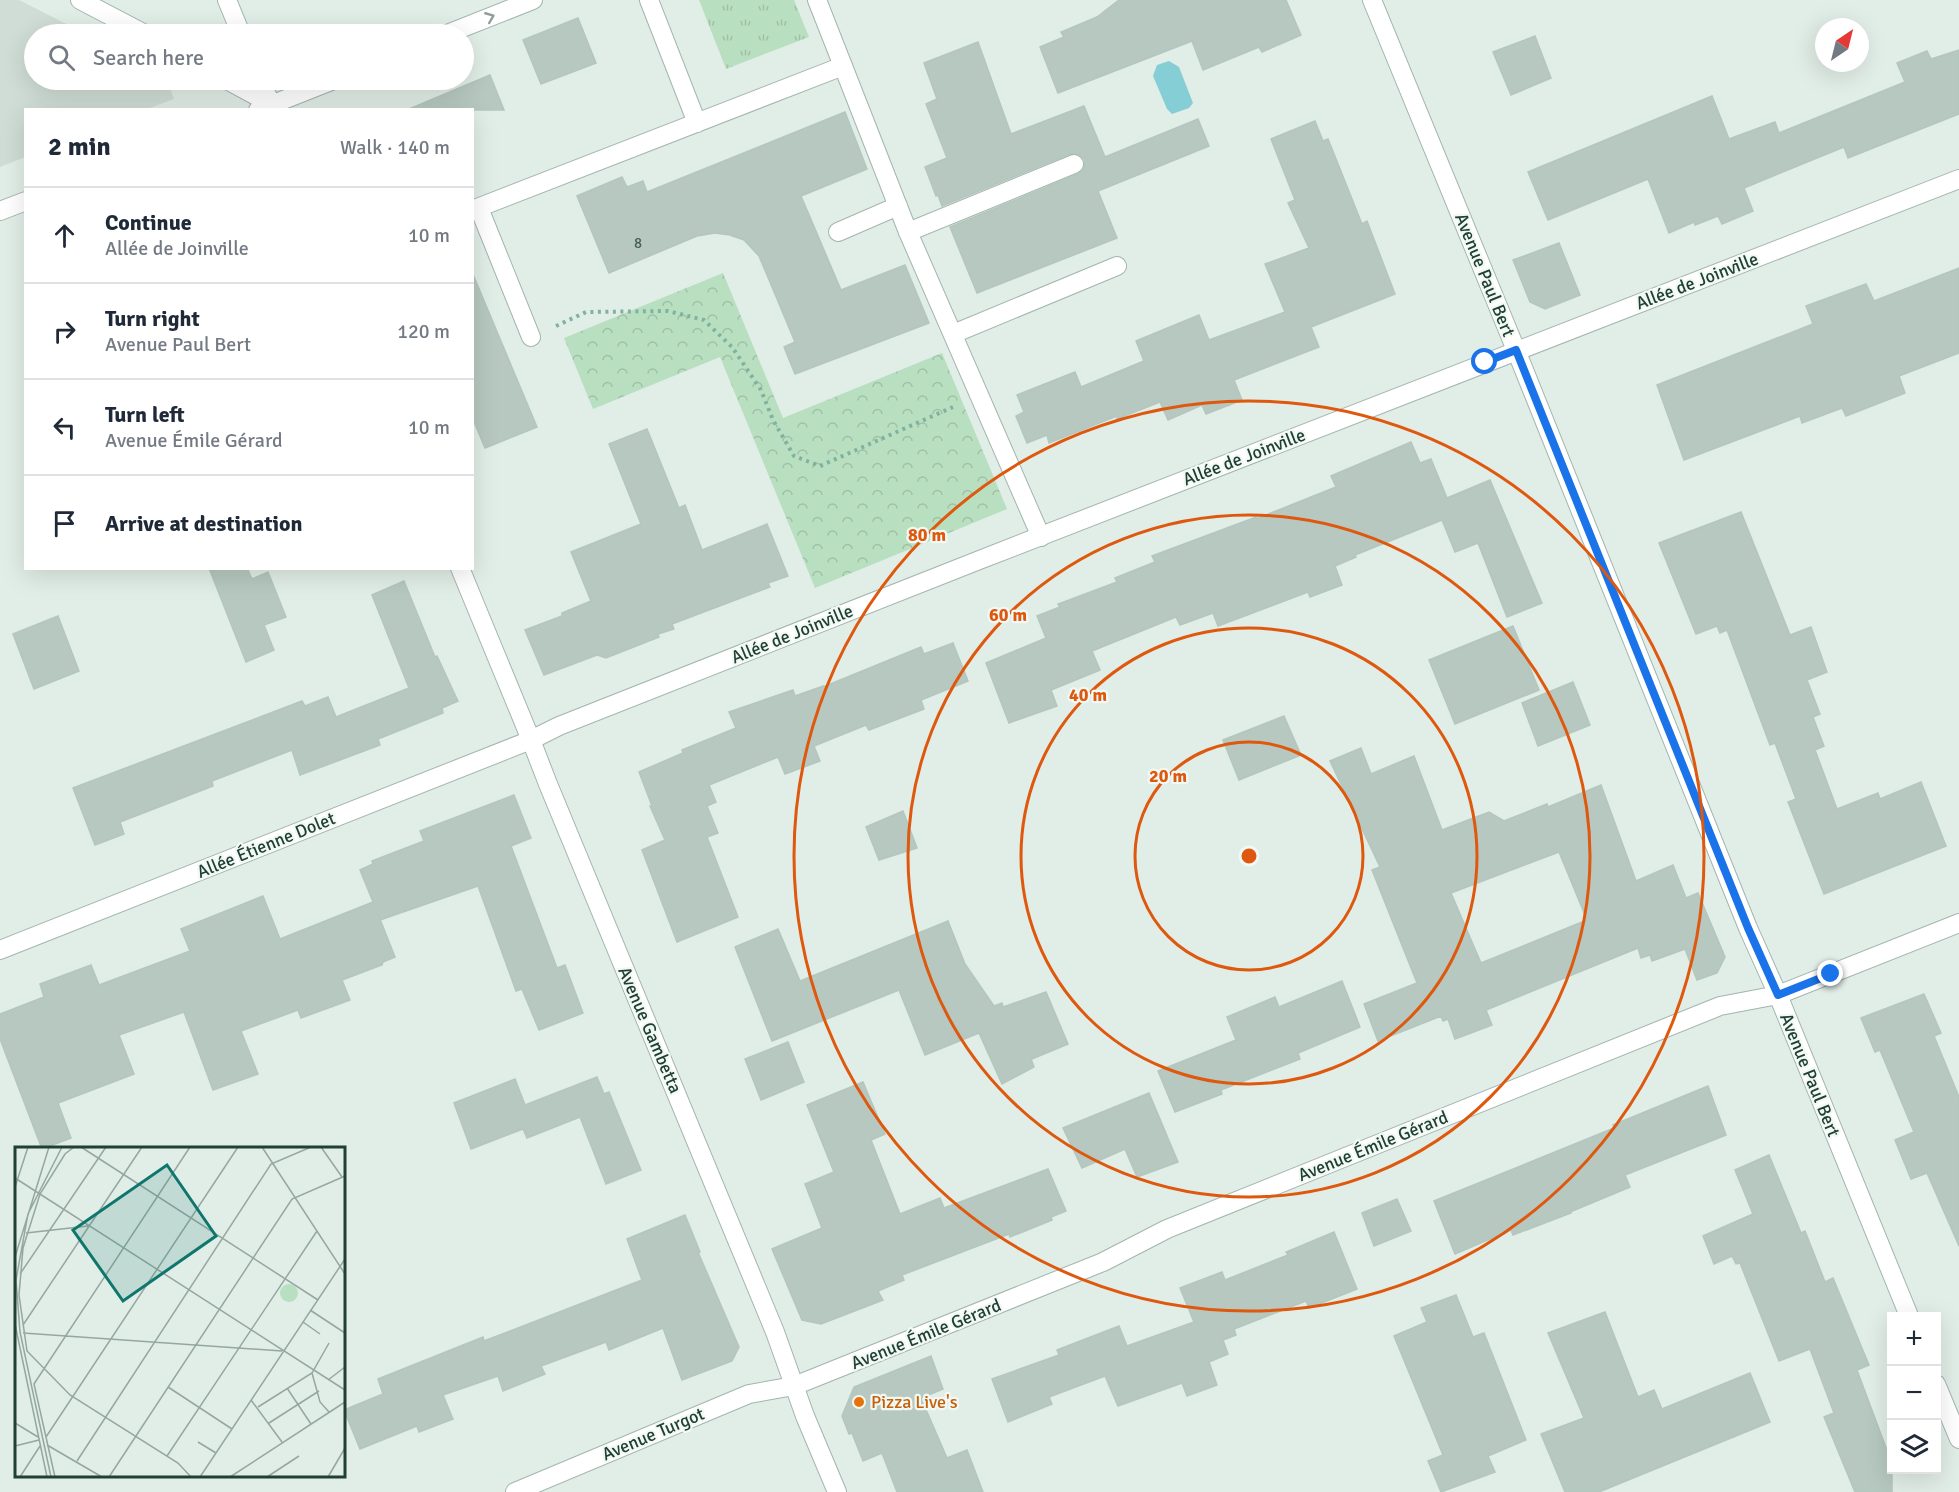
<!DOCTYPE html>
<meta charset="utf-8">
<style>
:root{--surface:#fff;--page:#f2f2f3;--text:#1f2937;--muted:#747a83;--line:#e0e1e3}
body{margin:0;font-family:Signika,sans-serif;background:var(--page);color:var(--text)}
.controls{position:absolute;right:18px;bottom:18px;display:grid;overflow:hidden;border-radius:0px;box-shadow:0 6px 24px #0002}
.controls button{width:54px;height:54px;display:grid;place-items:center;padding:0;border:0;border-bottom:2px solid var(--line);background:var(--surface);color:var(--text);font:30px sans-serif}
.compass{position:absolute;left:1815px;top:18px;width:54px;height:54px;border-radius:50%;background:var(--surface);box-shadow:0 6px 24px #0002;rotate:35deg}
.stop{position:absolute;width:18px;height:18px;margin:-14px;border:4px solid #1a73e8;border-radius:50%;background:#fff}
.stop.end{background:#1a73e8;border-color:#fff;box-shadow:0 2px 6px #0008}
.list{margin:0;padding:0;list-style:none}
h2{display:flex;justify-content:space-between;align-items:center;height:78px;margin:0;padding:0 24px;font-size:26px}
h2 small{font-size:20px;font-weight:400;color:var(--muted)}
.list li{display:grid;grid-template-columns:39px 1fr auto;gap:18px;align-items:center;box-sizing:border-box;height:96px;padding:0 24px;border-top:2px solid var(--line)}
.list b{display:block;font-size:22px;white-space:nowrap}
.list p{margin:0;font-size:20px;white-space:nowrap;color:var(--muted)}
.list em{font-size:20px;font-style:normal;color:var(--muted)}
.icon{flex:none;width:33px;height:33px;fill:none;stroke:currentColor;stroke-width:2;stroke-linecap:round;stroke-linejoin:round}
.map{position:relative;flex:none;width:1959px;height:1492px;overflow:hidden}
.search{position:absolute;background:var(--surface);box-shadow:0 6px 24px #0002;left:24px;top:24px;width:450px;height:66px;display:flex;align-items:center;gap:15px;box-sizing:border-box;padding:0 21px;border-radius:33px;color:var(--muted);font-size:22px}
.panel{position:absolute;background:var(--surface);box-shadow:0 6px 24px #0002;left:24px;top:108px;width:450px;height:462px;border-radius:0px}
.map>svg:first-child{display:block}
.built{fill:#cfddd6}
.grass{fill:url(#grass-tufts)}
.park{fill:url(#park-crowns)}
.water{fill:#86ced5}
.building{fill:#b6c8c0;stroke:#b3c7be;stroke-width:1.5;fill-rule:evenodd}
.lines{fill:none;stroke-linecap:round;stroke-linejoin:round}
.minor-casing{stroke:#a3b5ae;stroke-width:20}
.path{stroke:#80b2a0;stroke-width:4;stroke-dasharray:3 4.5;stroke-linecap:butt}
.minor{stroke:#fff;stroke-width:18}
.oneway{stroke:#909f9a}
.route{stroke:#1a73e8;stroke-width:8}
.ring{fill:none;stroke:#de580e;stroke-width:3}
.food-dot{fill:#e8710a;stroke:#f2f9f5;stroke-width:2}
.labels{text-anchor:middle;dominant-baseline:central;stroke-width:4.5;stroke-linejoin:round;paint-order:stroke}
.number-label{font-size:15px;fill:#466158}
.street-label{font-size:18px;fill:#203f35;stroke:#f2f9f5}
.food-label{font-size:18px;fill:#c56008;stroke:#f2f9f5;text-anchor:start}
.inset-road{fill:none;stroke:#94a7a0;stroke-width:1.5}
.view{fill:#0f766e;fill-opacity:0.15;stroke:#0f766e;stroke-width:3}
.inset-edge{fill:none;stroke:#203f35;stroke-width:3}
.centre{fill:#de580e;stroke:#f2f9f5;stroke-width:3}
.ring-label{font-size:18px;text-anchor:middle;font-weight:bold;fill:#de580e;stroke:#f2f9f5;stroke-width:4.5;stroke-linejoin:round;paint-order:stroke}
</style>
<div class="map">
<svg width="1959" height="1492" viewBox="0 0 1959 1492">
<defs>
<pattern id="grass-tufts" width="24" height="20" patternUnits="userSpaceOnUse" patternTransform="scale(1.5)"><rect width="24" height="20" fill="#b9dfc1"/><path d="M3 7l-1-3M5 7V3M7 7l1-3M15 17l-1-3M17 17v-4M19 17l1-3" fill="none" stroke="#9fc0a6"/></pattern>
<pattern id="park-crowns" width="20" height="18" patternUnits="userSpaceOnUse" patternTransform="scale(1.5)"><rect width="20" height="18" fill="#b9dfc1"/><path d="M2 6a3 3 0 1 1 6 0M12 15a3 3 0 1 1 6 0" fill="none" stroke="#9fc0a6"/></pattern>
</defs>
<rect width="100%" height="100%" fill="#e1ede7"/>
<!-- built -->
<path class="built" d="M 0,0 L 19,0 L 86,34 L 34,34 L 34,80 L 167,80 L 174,99 L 147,109 L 26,110 L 25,157 L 0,167 Z"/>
<!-- grass -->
<path class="grass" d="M 699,0 L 794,0 L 809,37 L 726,69 Z"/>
<!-- park -->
<path class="park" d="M 723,273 L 783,418 L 942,353 L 1007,509 L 815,588 L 720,357 L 593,409 L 564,338 Z"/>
<!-- water -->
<path class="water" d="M 1169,61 L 1179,67 L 1193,103 L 1189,108 L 1172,114 L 1167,109 L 1153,76 L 1157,65 Z"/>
<!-- building -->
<g class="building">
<path d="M 1119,0 L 1286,0 L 1301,35 L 1262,52 L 1259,47 L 1203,70 L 1192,41 L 1058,93 L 1040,47 L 1064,37 L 1061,32 L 1097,17 Z"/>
<path d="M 578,18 L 596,63 L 541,84 L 523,40 Z"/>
<path d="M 1535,36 L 1551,78 L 1511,95 L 1493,52 Z"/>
<path d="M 978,42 L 1011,134 L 1084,106 L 1105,157 L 1198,119 L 1209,146 L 1098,191 L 1117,238 L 977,293 L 950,227 L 1078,174 L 1083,170 L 1085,165 L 1084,159 L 1080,155 L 1070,154 L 942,206 L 938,195 L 936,196 L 925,167 L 947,158 L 926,104 L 937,99 L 924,63 Z"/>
<path d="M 1959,50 L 1959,114 L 1848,158 L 1844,147 L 1744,188 L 1753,211 L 1722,224 L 1718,216 L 1695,225 L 1694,222 L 1669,233 L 1648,179 L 1548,220 L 1528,172 L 1712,96 L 1729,139 L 1775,122 L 1779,133 L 1905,82 L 1897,63 L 1927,51 L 1931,59 Z"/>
<path d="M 490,75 L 504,110 L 410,110 L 409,109 Z"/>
<path d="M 845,112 L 867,169 L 801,196 L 841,290 L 905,265 L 929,323 L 795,374 L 784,347 L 795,342 L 759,256 L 744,240 L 730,235 L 715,233 L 697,236 L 609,273 L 577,196 L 622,177 L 627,187 L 643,181 L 647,192 Z"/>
<path d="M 1315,121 L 1323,141 L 1328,139 L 1362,224 L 1367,221 L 1395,294 L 1311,327 L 1319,347 L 1234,380 L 1242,400 L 1206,414 L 1202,405 L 1168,420 L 1160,402 L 1117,419 L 1117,416 L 1049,443 L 1047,435 L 1027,443 L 1016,416 L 1024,412 L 1017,395 L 1075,372 L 1081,387 L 1144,361 L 1136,341 L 1199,315 L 1209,340 L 1285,312 L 1265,264 L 1309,248 L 1288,203 L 1295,200 L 1271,139 Z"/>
<path d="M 1559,243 L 1580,295 L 1545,309 L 1530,302 L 1513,260 Z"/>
<path d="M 1959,268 L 1959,353 L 1899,376 L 1905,393 L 1846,416 L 1842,408 L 1802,423 L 1800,416 L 1684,460 L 1657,385 L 1813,324 L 1806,306 L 1866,284 L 1874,301 Z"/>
<path d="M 472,272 L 537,427 L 485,448 L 472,417 Z"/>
<path d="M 647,429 L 679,508 L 685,505 L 702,550 L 767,524 L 788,576 L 768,583 L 770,587 L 672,624 L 674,629 L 658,634 L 659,637 L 606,658 L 597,655 L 544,675 L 525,630 L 562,616 L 562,613 L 591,601 L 571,552 L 641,524 L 609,444 Z"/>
<path d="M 1411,442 L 1420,463 L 1431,459 L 1447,498 L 1490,480 L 1542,603 L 1507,617 L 1478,543 L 1455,552 L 1442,520 L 1355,555 L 1356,557 L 1335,566 L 1342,585 L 1310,597 L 1308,592 L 1218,626 L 1213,613 L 1180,625 L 1176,617 L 1092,651 L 1100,670 L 1051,690 L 1057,706 L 1009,723 L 986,663 L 1046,638 L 1037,616 L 1060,607 L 1058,604 L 1117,582 L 1115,578 L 1155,562 L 1152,556 L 1256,517 L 1256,519 L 1336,487 L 1331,476 Z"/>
<path d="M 1741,512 L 1790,635 L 1811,627 L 1827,672 L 1807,680 L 1820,714 L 1813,717 L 1824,746 L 1815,750 L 1837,809 L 1878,793 L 1880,799 L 1921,782 L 1946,846 L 1824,894 L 1788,802 L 1796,799 L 1775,743 L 1770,745 L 1727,630 L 1720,633 L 1717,626 L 1696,634 L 1659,543 Z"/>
<path d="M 209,568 L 247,568 L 252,579 L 268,572 L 286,617 L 264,625 L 274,650 L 246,662 Z"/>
<path d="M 404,581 L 435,657 L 437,656 L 458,701 L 442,708 L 443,713 L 378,739 L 380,745 L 300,775 L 292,750 L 212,781 L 213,786 L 120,822 L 124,834 L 95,845 L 73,788 L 302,701 L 305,706 L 328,697 L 336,717 L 409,688 L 372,595 Z"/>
<path d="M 58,616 L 79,671 L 34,689 L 13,634 Z"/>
<path d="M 1513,626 L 1539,690 L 1455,724 L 1429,660 Z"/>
<path d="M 953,643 L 968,681 L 921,700 L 924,709 L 869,730 L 866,725 L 814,746 L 820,761 L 785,774 L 778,757 L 709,785 L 716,802 L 707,806 L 718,833 L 707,837 L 738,917 L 677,942 L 642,850 L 665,840 L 650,806 L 652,806 L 639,772 L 683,753 L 682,750 L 736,728 L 729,712 L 793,690 L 795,696 L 823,686 L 823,687 L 921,647 L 924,654 Z"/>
<path d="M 1573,682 L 1590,725 L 1538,746 L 1522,703 Z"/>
<path d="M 1284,716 L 1301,755 L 1239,780 L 1223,740 Z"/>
<path d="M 1361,748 L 1371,774 L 1414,756 L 1442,830 L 1489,812 L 1504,821 L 1547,804 L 1548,807 L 1601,785 L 1636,881 L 1673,865 L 1686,898 L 1698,893 L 1725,957 L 1717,973 L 1697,980 L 1685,949 L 1652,961 L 1650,955 L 1641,958 L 1638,948 L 1486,1010 L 1492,1025 L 1455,1039 L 1448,1019 L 1443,1021 L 1441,1016 L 1378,1041 L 1364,1004 L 1417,983 L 1372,870 L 1380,867 L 1330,761 ZM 1559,852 L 1587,920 L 1481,963 L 1451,893 Z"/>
<path d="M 514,795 L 531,838 L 511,846 L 557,968 L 565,965 L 583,1013 L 539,1030 L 522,989 L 516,991 L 478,886 L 380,920 L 378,914 L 395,957 L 383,962 L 382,965 L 342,980 L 350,1000 L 301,1018 L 298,1010 L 241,1031 L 258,1074 L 213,1090 L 184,1012 L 119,1035 L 134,1074 L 58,1103 L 71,1138 L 42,1149 L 0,1039 L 0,1014 L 44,997 L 40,984 L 91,965 L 99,985 L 190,951 L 181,929 L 263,896 L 280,939 L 373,902 L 360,870 L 373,864 L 372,861 L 424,841 L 420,831 Z"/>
<path d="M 903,811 L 917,848 L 879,860 L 866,827 Z"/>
<path d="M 948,921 L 965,964 L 994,1006 L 1002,1003 L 1003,1007 L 1046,992 L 1068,1044 L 1032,1059 L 1031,1059 L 1034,1067 L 1002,1084 L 979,1033 L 925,1055 L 899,990 L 772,1041 L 735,947 L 778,929 L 800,981 Z"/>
<path d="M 1342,981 L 1360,1027 L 1298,1053 L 1300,1059 L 1221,1090 L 1222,1094 L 1175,1112 L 1158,1071 L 1236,1040 L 1227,1017 L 1275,997 L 1279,1007 Z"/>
<path d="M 1924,994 L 1941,1033 L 1934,1036 L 1959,1097 L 1959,1246 L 1927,1173 L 1911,1179 L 1895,1140 L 1914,1132 L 1880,1050 L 1875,1052 L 1861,1018 Z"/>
<path d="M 788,1042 L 804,1082 L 761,1100 L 745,1059 Z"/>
<path d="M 597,1077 L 604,1094 L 609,1092 L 641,1170 L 606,1184 L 580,1117 L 527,1138 L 523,1129 L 471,1149 L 454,1103 L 515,1079 L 525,1105 Z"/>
<path d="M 863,1082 L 885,1134 L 871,1140 L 900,1214 L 940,1198 L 944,1208 L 1048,1169 L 1066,1211 L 1051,1217 L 1052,1220 L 1010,1237 L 1009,1234 L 902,1275 L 904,1280 L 878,1291 L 883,1300 L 821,1324 L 802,1320 L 772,1249 L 822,1228 L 805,1184 L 834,1172 L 807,1105 Z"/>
<path d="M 1708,1086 L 1726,1135 L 1625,1175 L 1630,1187 L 1570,1212 L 1571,1213 L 1513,1235 L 1511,1230 L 1455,1254 L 1434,1201 L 1614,1128 L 1613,1125 Z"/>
<path d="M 1149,1093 L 1178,1162 L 1137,1177 L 1125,1149 L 1082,1168 L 1063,1128 Z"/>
<path d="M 1769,1155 L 1801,1233 L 1805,1231 L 1825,1282 L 1833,1278 L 1869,1365 L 1857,1370 L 1892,1464 L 1892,1492 L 1855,1492 L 1824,1417 L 1834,1413 L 1810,1349 L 1779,1361 L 1740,1263 L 1736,1264 L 1732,1256 L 1714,1264 L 1703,1236 L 1753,1214 L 1735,1170 Z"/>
<path d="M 1397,1199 L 1411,1231 L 1374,1246 L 1362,1213 Z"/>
<path d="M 685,1215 L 700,1252 L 698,1252 L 739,1347 L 732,1361 L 682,1380 L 663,1328 L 609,1350 L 606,1342 L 541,1366 L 545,1374 L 503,1391 L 498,1376 L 443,1395 L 453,1419 L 419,1432 L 417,1426 L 360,1449 L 344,1410 L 383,1394 L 378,1379 L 483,1337 L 484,1341 L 642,1280 L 627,1239 Z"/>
<path d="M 1334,1232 L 1357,1289 L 1309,1308 L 1306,1301 L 1234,1329 L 1236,1335 L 1223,1340 L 1228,1354 L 1209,1362 L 1217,1385 L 1187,1396 L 1182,1383 L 1118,1406 L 1105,1376 L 1049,1397 L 1052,1404 L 1008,1422 L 992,1379 L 1059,1355 L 1057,1350 L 1119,1326 L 1127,1346 L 1194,1322 L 1180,1288 L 1222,1272 L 1225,1280 L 1288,1255 L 1286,1252 Z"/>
<path d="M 1456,1295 L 1473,1337 L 1484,1333 L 1526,1440 L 1488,1456 L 1495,1472 L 1441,1492 L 1428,1461 L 1443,1455 L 1394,1336 L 1427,1322 L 1421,1308 Z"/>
<path d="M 1605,1312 L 1638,1397 L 1654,1390 L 1662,1409 L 1750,1373 L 1770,1422 L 1599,1492 L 1565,1492 L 1541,1434 L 1584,1418 L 1548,1333 Z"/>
<path d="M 931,1356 L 943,1389 L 921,1398 L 947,1458 L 967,1450 L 983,1492 L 897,1492 L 882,1453 L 863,1461 L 852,1433 L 849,1434 L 842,1416 L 854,1387 Z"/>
</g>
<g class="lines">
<!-- minor casing -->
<g class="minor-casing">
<g id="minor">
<path d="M 80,0 L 145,34"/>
<path d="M 227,0 L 241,34"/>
<path d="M 649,0 L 697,123"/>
<path d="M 817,0 L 843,66"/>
<path d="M 1372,0 L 1516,350 L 1748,928 L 1778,995 L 1909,1316"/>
<path d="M 447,34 L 533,0"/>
<path d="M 227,80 L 271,104"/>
<path d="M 260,80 L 273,108"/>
<path d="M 258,110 L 334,80"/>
<path d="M 479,208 L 531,337"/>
<path d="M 472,210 L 843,66 L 908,232 L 1041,537"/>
<path d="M 0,211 L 26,201"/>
<path d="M 838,232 L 898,206"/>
<path d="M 908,232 L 1074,164"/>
<path d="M 953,334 L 1117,266"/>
<path d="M 460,568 L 531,740 L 548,784 L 775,1332 L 805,1416 L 837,1492"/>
<path d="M 0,950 L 531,740 L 559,726 L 982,559 L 1959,179"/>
<path d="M 1936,1384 L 1959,1439"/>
<path d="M 515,1492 L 749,1394 L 794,1386 L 1103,1262 L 1167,1229 L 1720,1006 L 1778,995 L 1959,923"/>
</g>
</g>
<!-- path -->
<path class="path" d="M 556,326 L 586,312 L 668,311 L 704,320 L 732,347 L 761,390 L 773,420 L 794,456 L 820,466 L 953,407"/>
<!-- minor -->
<use href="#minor" class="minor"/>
</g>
<!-- one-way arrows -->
<defs><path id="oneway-chevron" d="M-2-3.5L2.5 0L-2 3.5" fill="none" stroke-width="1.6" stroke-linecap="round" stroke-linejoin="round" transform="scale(1.5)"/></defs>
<use class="oneway" href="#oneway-chevron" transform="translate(490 17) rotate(-22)"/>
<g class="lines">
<!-- route -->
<path class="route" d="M 1485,362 L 1516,350 L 1748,928 L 1778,995 L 1831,974"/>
</g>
<!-- distance rings -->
<g class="ring">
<circle cx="1249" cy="856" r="114"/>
<circle cx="1249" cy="856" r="228"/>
<circle cx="1249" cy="856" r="341"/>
<circle cx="1249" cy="856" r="455"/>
</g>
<!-- markers -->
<circle class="food-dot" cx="859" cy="1402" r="6"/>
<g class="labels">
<!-- number labels -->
<g class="number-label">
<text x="638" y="243">8</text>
</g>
<!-- street labels -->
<g class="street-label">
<text transform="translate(1485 275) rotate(68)">Avenue Paul Bert</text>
<text transform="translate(1697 281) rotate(-21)">Allée de Joinville</text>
<text transform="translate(1244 457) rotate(-21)">Allée de Joinville</text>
<text transform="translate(792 634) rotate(-22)">Allée de Joinville</text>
<text transform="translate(266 845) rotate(-22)">Allée Étienne Dolet</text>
<text transform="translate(650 1030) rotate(67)">Avenue Gambetta</text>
<text transform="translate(1810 1075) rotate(68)">Avenue Paul Bert</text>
<text transform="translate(1373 1146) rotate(-22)">Avenue Émile Gérard</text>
<text transform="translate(926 1334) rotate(-22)">Avenue Émile Gérard</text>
<text transform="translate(653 1434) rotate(-23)">Avenue Turgot</text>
</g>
<!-- food labels -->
<g class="food-label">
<text x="871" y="1402">Pizza Live's</text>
</g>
</g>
<!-- overview -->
<g transform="translate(15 1147)">
<rect width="330" height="330" fill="#e1ede7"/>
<path d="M265 146a9 9 0 1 1 18 0a9 9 0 1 1-18 0Z" fill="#b9dfc1"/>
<path class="inset-road" d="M 59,0 L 50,7 L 25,47 L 8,101 L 4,148 L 12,204 L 55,248 L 163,316 L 176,330M 66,0 L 303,153M 247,0 L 330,127M 306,0 L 327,30M 0,31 L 330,243M 0,40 L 13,0M 11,86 L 73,79M 0,110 L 34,0M 5,127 L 91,0M 295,163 L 330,186M 288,175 L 305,187M 0,177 L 32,330M 8,178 L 127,0M 8,186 L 267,204M 297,226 L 305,255 L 314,265M 313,233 L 330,220M 153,240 L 217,282M 272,241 L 296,277M 236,253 L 267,295M 243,260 L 297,226 L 314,196M 0,276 L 23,290M 254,276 L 304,244M 31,290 L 223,0M 183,295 L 201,306M 32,298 L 87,330M 0,299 L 24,293M 152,309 L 302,84M 62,314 L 256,17 L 296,0M 5,330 L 25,299M 36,330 L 5,185 L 1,133 L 13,67 L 47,0M 40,330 L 19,237 L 175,0M 94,330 L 277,52 L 330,29M 185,330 L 330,112M 215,330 L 330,255M 252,330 L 284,309M 313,330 L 330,301"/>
<path class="view" d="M 152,18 L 201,89 L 108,154 L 58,83 Z"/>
<rect width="330" height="330" class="inset-edge"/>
</g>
<circle cx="1249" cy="856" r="9" class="centre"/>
<g class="ring-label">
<text x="927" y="541">80 m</text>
<text x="1008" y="621">60 m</text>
<text x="1088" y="701">40 m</text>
<text x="1168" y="782">20 m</text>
</g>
</svg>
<div class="controls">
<button>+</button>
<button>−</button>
<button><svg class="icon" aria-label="layers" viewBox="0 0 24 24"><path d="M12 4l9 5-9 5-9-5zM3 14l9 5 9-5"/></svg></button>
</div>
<svg class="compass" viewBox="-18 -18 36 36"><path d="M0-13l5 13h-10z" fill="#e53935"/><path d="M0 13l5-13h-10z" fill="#747a83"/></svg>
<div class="stop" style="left:1485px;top:362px"></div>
<div class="stop end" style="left:1831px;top:974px"></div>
<div class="search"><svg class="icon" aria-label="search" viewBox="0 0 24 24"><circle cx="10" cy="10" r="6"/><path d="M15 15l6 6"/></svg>Search here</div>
<section class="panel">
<h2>2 min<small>Walk · 140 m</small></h2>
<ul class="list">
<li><svg class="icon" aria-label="ahead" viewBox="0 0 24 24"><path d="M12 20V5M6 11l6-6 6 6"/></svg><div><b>Continue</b><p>Allée de Joinville</p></div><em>10 m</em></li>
<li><svg class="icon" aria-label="right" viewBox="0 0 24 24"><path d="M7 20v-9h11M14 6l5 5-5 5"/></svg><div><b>Turn right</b><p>Avenue Paul Bert</p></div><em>120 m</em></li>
<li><svg class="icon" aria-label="left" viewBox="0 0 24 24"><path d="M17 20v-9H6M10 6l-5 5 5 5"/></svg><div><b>Turn left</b><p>Avenue Émile Gérard</p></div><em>10 m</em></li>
<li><svg class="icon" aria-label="arrive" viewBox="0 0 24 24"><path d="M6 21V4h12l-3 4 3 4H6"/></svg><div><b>Arrive at destination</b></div></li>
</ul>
</section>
</div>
